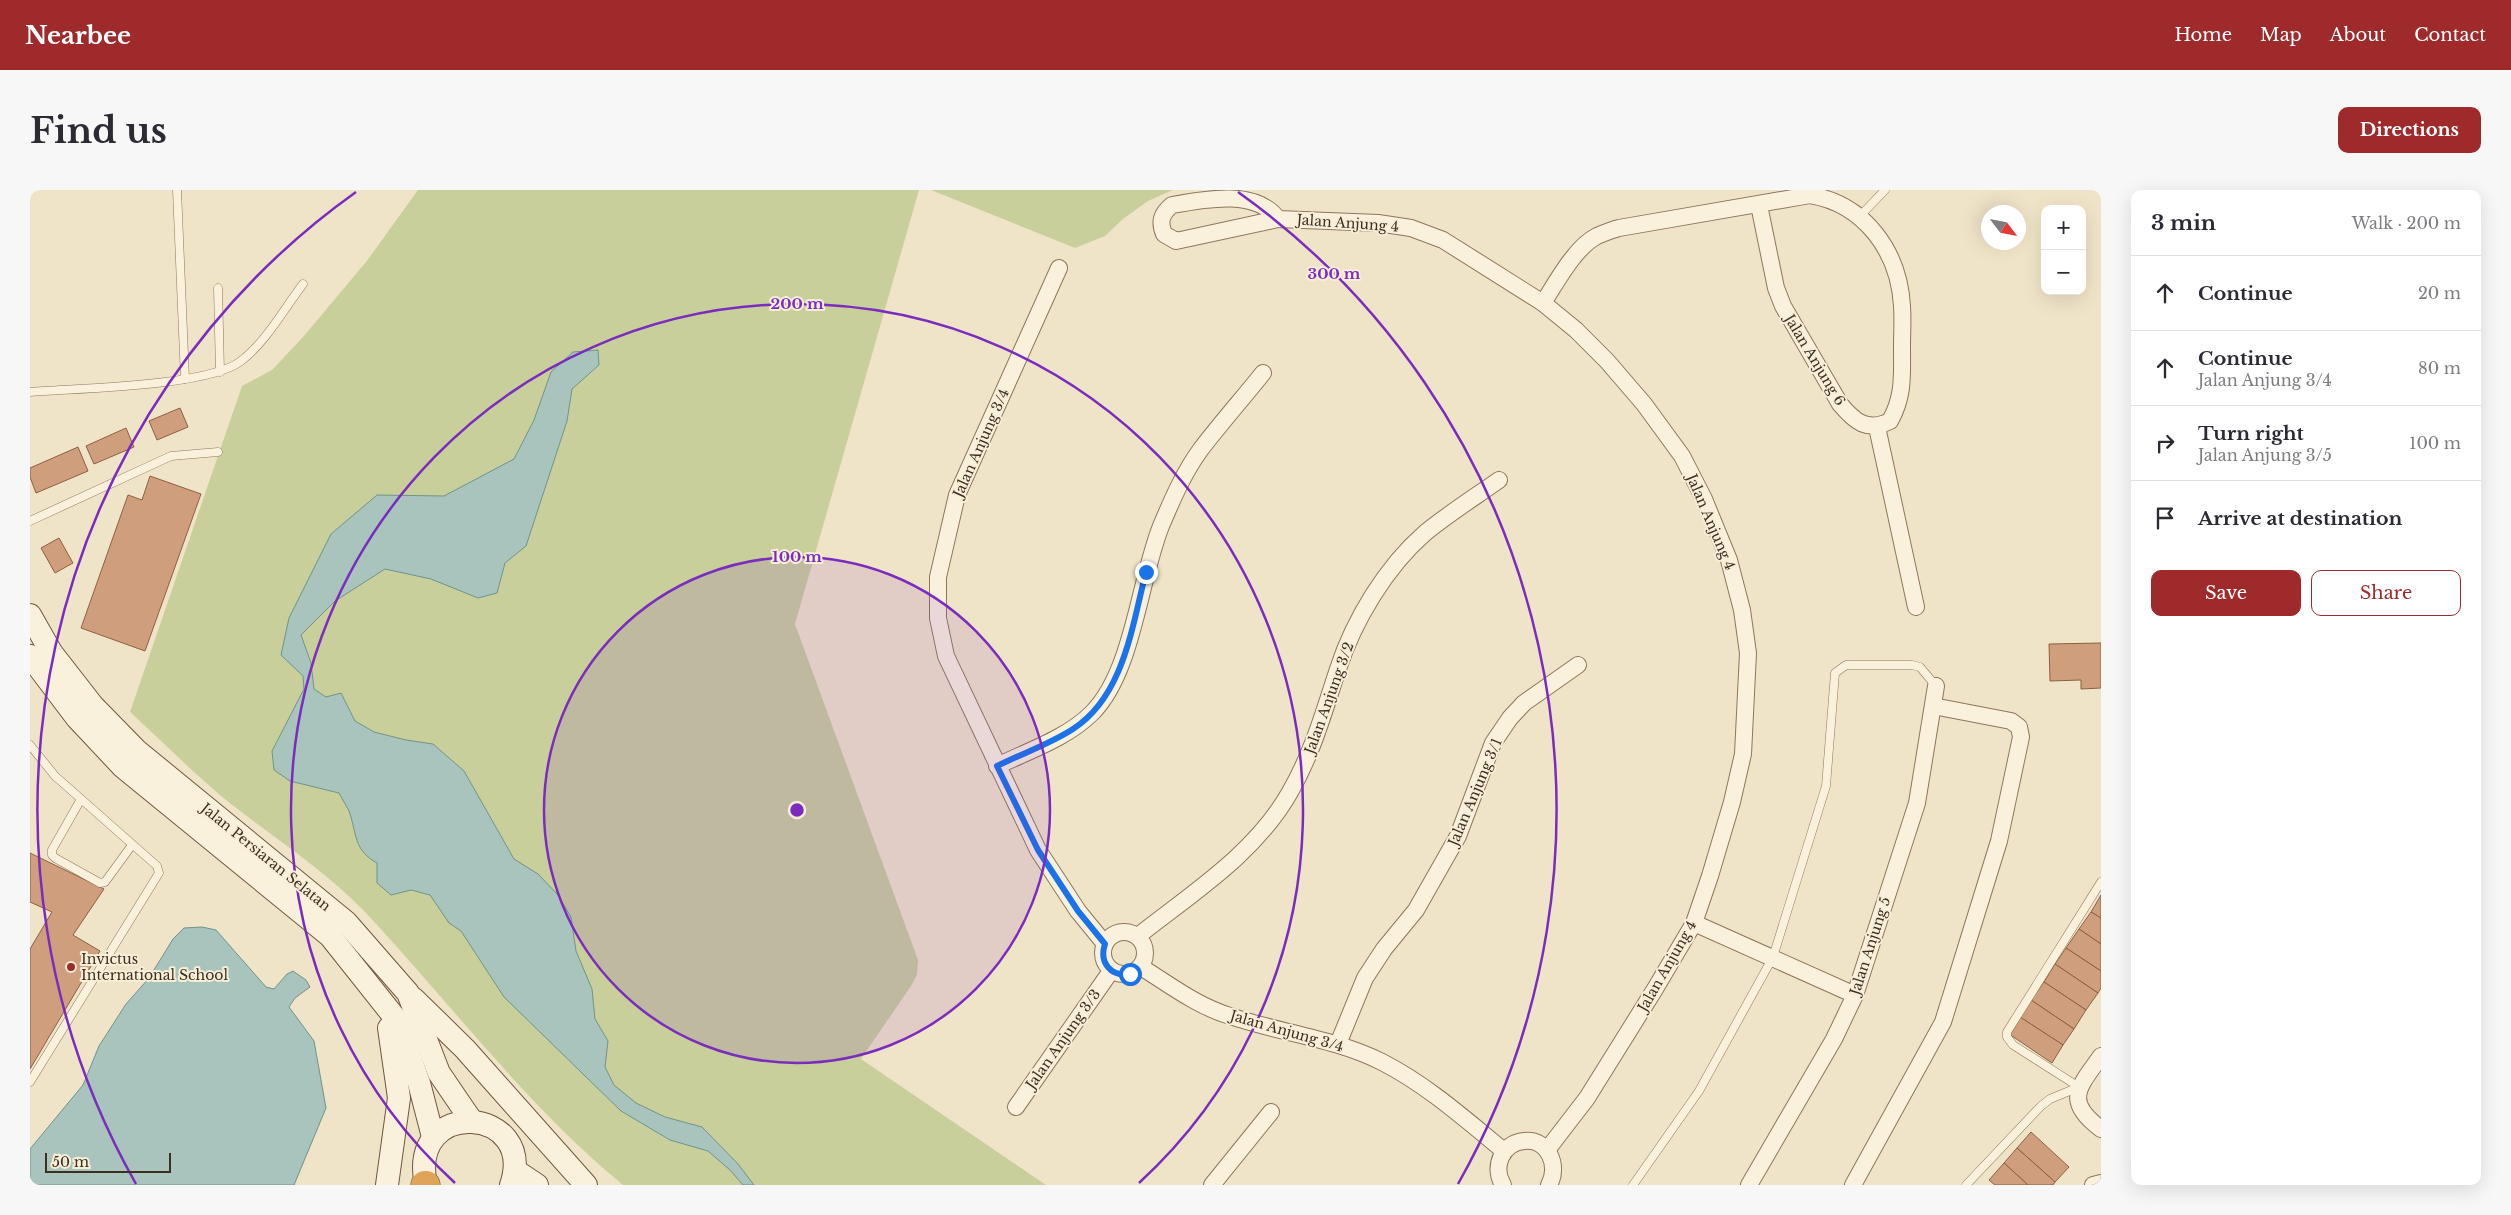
<!DOCTYPE html>
<meta charset="utf-8">
<style>
:root{--surface:#fff;--page:#f7f7f7;--text:#2b2b33;--muted:#7c7c81;--line:#e1e1e2;--accent:#9e2a2b}
body{margin:0;font-family:"Libre Baskerville",serif;background:var(--page);color:var(--text)}
.controls{position:absolute;right:15px;top:15px;display:grid;overflow:hidden;border-radius:10px;box-shadow:0 5px 20px #0002}
.controls button{width:45px;height:45px;display:grid;place-items:center;padding:0;border:0;border-bottom:1px solid var(--line);background:var(--surface);color:var(--text);font:25px sans-serif}
.compass{position:absolute;left:1951px;top:15px;width:45px;height:45px;border-radius:50%;background:var(--surface);box-shadow:0 5px 20px #0002;rotate:122deg}
.scale{position:absolute;left:15px;bottom:12px;width:126px;box-sizing:border-box;padding-left:5px;border:2px solid #3d2e20;border-top:0;font-size:14px;line-height:18px;white-space:nowrap;color:#3d2e20;-webkit-text-stroke:4px #f7eed8;paint-order:stroke}
.stop{position:absolute;width:15px;height:15px;margin:-11px;border:4px solid #1a73e8;border-radius:50%;background:#fff}
.stop.end{background:#1a73e8;border-color:#fff;box-shadow:0 1px 5px #0008}
.list{margin:0;padding:0;list-style:none}
h2{display:flex;justify-content:space-between;align-items:center;height:65px;margin:0;padding:0 20px;font-size:21px}
h2 small{font-size:16px;font-weight:400;color:var(--muted)}
.list li{display:grid;grid-template-columns:32px 1fr auto;gap:15px;align-items:center;box-sizing:border-box;height:75px;padding:0 20px;border-top:1px solid var(--line)}
.list b{display:block;font-size:19px;white-space:nowrap}
.list p{margin:0;font-size:16px;white-space:nowrap;color:var(--muted)}
.list em{font-size:16px;font-style:normal;color:var(--muted)}
.actions{display:flex;gap:10px;padding:15px 20px}
.actions a{flex:1;padding:11px 0;border:1px solid var(--accent);border-radius:10px;text-align:center;font-size:18px;color:var(--accent)}
.actions .main{background:var(--accent);color:#fff}
.icon{flex:none;width:28px;height:28px;fill:none;stroke:currentColor;stroke-width:2;stroke-linecap:round;stroke-linejoin:round}
.map{position:relative;flex:none;width:2071px;height:995px;overflow:hidden;border-radius:10px}
header{display:flex;align-items:center;gap:30px;box-sizing:border-box;height:70px;padding:0 25px;background:var(--accent);color:#fff}
header strong{font-size:24px}
nav{display:flex;gap:28px;margin-inline-start:auto;font-size:18px}
.intro{display:flex;align-items:center;justify-content:space-between;box-sizing:border-box;height:120px;padding:0 30px}
h1{margin:0;font-size:35px}
.button{padding:12px 22px;border-radius:10px;background:var(--accent);color:#fff;font-size:18px;font-weight:700}
main{display:flex;gap:30px;padding:0 30px}
aside{flex:1;background:var(--surface);border-radius:10px;box-shadow:0 5px 20px #0002}
.map>svg:first-child{display:block}
.green{fill:#c9cf9b}
.water{fill:#a9c4bc;stroke:#6f938a}
.building{fill:#cf9f7d;stroke:#8d5f41}
.lines{fill:none;stroke-linecap:round;stroke-linejoin:round}
.lane-casing{stroke:#8d765c;stroke-width:9}
.street-casing{stroke:#8d765c;stroke-width:18}
.secondary-casing{stroke:#6f573f;stroke-width:24}
.highway-casing{stroke:#5b4430;stroke-width:29}
.lane{stroke:#faf1dc;stroke-width:8}
.street{stroke:#faf1dc;stroke-width:16}
.secondary{stroke:#faf1dc;stroke-width:22}
.highway{stroke:#e0a458;stroke-width:28}
.route{stroke:#1a73e8;stroke-width:6}
.ring{fill:none;stroke:#7b2cbf;stroke-width:2.5}
.poi-dot{fill:#9e2a2b;stroke:#f7eed8;stroke-width:2}
.labels{text-anchor:middle;dominant-baseline:central;stroke-width:4;stroke-linejoin:round;paint-order:stroke}
.street-label{font-size:14px;fill:#3d2e20;stroke:#f7eed8}
.poi-label{font-size:14px;fill:#3d2e20;stroke:#f7eed8;text-anchor:start}
.centre{fill:#7b2cbf;stroke:#f7eed8;stroke-width:2.5}
.ring-label{font-size:15px;text-anchor:middle;font-weight:bold;fill:#7b2cbf;stroke:#f7eed8;stroke-width:4;stroke-linejoin:round;paint-order:stroke}
</style>
<header>
<strong>Nearbee</strong>
<nav><a>Home</a><a>Map</a><a>About</a><a>Contact</a></nav>
</header>
<div class="intro"><h1>Find us</h1><a class="button">Directions</a></div>
<main>
<div class="map">
<svg width="2071" height="995" viewBox="0 0 2071 995">
<rect width="100%" height="100%" fill="#f0e4c8"/>
<!-- green -->
<g class="green">
<path d="M 388,0 L 889,0 L 765,434 L 888,770 L 887,785 L 881,796 L 831,869 L 1016,995 L 593,995 C 496,915 421,814 336,723 C 296,681 246,649 201,614 C 166,586 133,552 100,522 L 212,196 L 242,180 L 273,147 L 336,72 Z"/>
<path d="M 901,0 L 1143,0 L 1118,11 L 1093,29 L 1075,46 L 1045,58 Z"/>
</g>
<!-- water -->
<g class="water">
<path d="M 568,160 L 569,175 L 542,199 L 537,231 L 496,356 L 475,373 L 467,403 L 448,408 L 401,389 L 355,379 L 305,411 L 271,445 L 281,473 L 284,499 L 296,507 L 311,503 L 325,531 L 344,542 L 376,550 L 403,554 L 434,581 L 484,669 L 508,684 L 528,705 L 541,727 L 546,761 L 562,799 L 565,829 L 578,851 L 575,877 L 584,895 L 606,913 L 635,927 L 672,937 L 708,974 L 724,995 L 713,995 L 700,980 L 678,961 L 640,950 L 591,921 L 474,807 L 431,741 L 419,733 L 400,705 L 381,700 L 361,705 L 347,693 L 347,673 C 323,660 327,643 319,621 C 316,615 312,609 309,603 L 260,591 L 244,580 L 242,561 L 274,499 L 273,486 L 251,465 L 259,428 L 301,344 L 347,305 L 414,306 L 484,269 L 504,230 L 521,182 L 543,162 Z"/>
<path d="M 172,737 L 186,740 L 236,797 L 244,799 L 257,784 L 263,781 L 276,790 L 280,797 L 265,808 L 259,817 L 284,851 L 296,918 L 264,995 L 0,995 L 0,959 L 53,895 L 69,856 L 96,814 L 119,788 L 143,749 L 154,738 Z"/>
</g>
<!-- building -->
<g class="building">
<path d="M 150,218 L 158,237 L 127,250 L 119,231 Z"/>
<path d="M 96,238 L 104,257 L 64,274 L 56,256 Z"/>
<path d="M 48,257 L 58,281 L 6,303 L 0,287 L 0,278 Z"/>
<path d="M 120,286 L 171,304 L 115,461 L 51,438 L 98,305 L 112,310 Z"/>
<path d="M 29,348 L 43,373 L 25,383 L 11,358 Z"/>
<path d="M 2071,453 L 2071,498 L 2051,499 L 2051,490 L 2020,491 L 2019,454 Z"/>
<path d="M 0,663 L 74,699 L 43,745 L 70,761 L 0,879 L 0,759 L 22,722 L 0,712 Z"/>
<path d="M 2071,705 L 2071,728 L 2061,722 Z"/>
<path d="M 2061,722 L 2071,728 L 2071,754 L 2049,739 Z"/>
<path d="M 2049,739 L 2071,754 L 2071,781 L 2036,758 Z"/>
<path d="M 2036,758 L 2071,781 L 2071,798 L 2068,803 L 2025,774 Z"/>
<path d="M 2025,774 L 2068,803 L 2056,820 L 2014,792 Z"/>
<path d="M 2014,792 L 2056,820 L 2044,839 L 2001,810 Z"/>
<path d="M 2001,810 L 2044,839 L 2033,855 L 1990,827 Z"/>
<path d="M 1990,827 L 2033,855 L 2022,873 L 1979,844 Z"/>
<path d="M 2001,942 L 2039,977 L 2025,992 L 1987,958 Z"/>
<path d="M 1987,958 L 2025,992 L 2023,995 L 1998,995 L 1974,973 Z"/>
<path d="M 1974,973 L 1998,995 L 1965,995 L 1959,990 Z"/>
</g>
<g class="lines">
<!-- lane casing -->
<g class="lane-casing">
<g id="lane">
<path d="M 147,0 L 155,189"/>
<path d="M 1830,26 L 1855,0"/>
<path d="M 188,98 L 190,182"/>
<path d="M 0,202 C 46,198 177,197 211,171 C 236,152 254,119 273,94"/>
<path d="M 0,331 L 141,266 L 188,262"/>
<path d="M 0,555 L 25,586 L 127,676 L 129,683 L 0,892"/>
<path d="M 51,609 L 22,660 L 22,665 L 25,668 L 70,693 L 75,692 L 102,655"/>
<path d="M 2049,897 L 1983,855 L 1977,847 L 1977,842 L 2071,692"/>
<path d="M 1603,995 L 1669,901 L 1743,767 L 1796,596 L 1805,483 L 1816,475 L 1882,475 L 1890,477 L 1906,496"/>
<path d="M 1936,995 L 2011,916 L 2020,909 L 2049,897"/>
</g>
</g>
<!-- street casing -->
<g class="street-casing">
<g id="street">
<path d="M 1248,29 C 1227,0 1180,8 1142,15 C 1131,24 1129,32 1134,44 L 1146,51 L 1248,29 L 1348,33 L 1381,38 L 1413,50 L 1513,113 L 1546,140 L 1577,171 L 1614,214 L 1652,266 L 1674,309 L 1699,370 L 1712,420 L 1718,463 L 1713,564 L 1702,612 L 1680,686 L 1664,733 L 1625,799 L 1557,908 L 1517,960"/>
<path d="M 1029,78 L 927,305 L 908,387 L 908,428 L 916,466 L 1008,660 L 1048,721 L 1075,754"/>
<path d="M 1513,113 C 1526,93 1545,57 1567,46 C 1574,43 1581,40 1589,38 L 1780,5 C 1835,14 1869,62 1872,116 C 1873,129 1872,144 1872,158 C 1872,186 1874,206 1860,231 C 1837,242 1825,232 1810,214 L 1753,116 L 1746,98 L 1729,15"/>
<path d="M 1847,237 L 1886,417"/>
<path d="M 967,576 C 998,561 1037,548 1062,523 C 1103,482 1109,391 1131,336 C 1142,310 1154,282 1171,259 C 1191,233 1213,208 1233,183"/>
<path d="M 1664,733 L 1825,805"/>
<circle cx="1094" cy="763" r="21"/>
<path d="M 1108,746 C 1162,703 1225,664 1260,602 C 1283,562 1294,521 1308,479 C 1324,430 1356,377 1395,343 C 1418,324 1445,307 1469,290"/>
<path d="M 1111,777 C 1140,795 1167,816 1200,826 C 1250,843 1304,848 1352,872 C 1397,895 1435,929 1474,961"/>
<path d="M 1308,854 L 1335,788 L 1354,759 L 1386,720 L 1428,646 L 1463,553 L 1480,528 L 1494,513 L 1548,475"/>
<path d="M 2071,866 C 2049,897 2033,911 2071,939"/>
<path d="M 986,917 L 1081,781"/>
<path d="M 1182,995 L 1241,922"/>
<path d="M 1473,995 C 1462,977 1472,953 1494,951 C 1518,948 1530,976 1519,995"/>
<path d="M 1719,995 L 1804,849 L 1825,805 L 1887,613 L 1906,496"/>
<path d="M 1823,995 L 1913,832 L 1969,651 L 1991,547 L 1989,537 L 1981,531 L 1903,516"/>
<path d="M 2063,995 L 2071,993"/>
</g>
</g>
<!-- secondary casing -->
<g class="secondary-casing">
<g id="secondary">
<path d="M 0,425 L 21,462 L 63,516 L 106,560 L 316,732 L 378,803 L 409,883 L 441,930"/>
<path d="M 0,466 L 47,528 L 93,577 L 300,746 L 366,829 L 389,893 L 403,947"/>
<path d="M 384,809 L 435,859 L 556,995"/>
<path d="M 486,981 L 507,995"/>
<path d="M 357,995 L 369,908 L 359,838"/>
<path d="M 396,995 C 377,906 508,916 481,995"/>
</g>
</g>
<!-- highway casing -->
<g class="highway-casing">
<path id="highway" d="M 395,995 L 396,995"/>
</g>
<!-- lane -->
<use href="#lane" class="lane"/>
<!-- street -->
<use href="#street" class="street"/>
<!-- secondary -->
<use href="#secondary" class="secondary"/>
<!-- highway -->
<use href="#highway" class="highway"/>
</g>
<g class="lines">
<!-- route -->
<path class="route" d="M 1100,784 C 1080,787 1069,772 1075,754 L 1048,721 L 1008,660 L 967,576 C 991,564 1020,554 1043,539 C 1094,506 1102,436 1116,382"/>
</g>
<!-- distance rings -->
<circle cx="767" cy="620" r="253" fill="#7b2cbf" fill-opacity=".12"/>
<g class="ring">
<circle cx="767" cy="620" r="253"/>
<path d="M425 993A506 506 0 1 1 1109 993"/>
<path d="M106 994A759 759 0 0 1 326 2M1208 2A759 759 0 0 1 1428 994"/>
</g>
<!-- markers -->
<circle class="poi-dot" cx="41" cy="777" r="5"/>
<g class="labels">
<!-- street labels -->
<g class="street-label">
<text transform="translate(1318 33) rotate(4)">Jalan Anjung 4</text>
<text transform="translate(1785 170) rotate(59)">Jalan Anjung 6</text>
<text transform="translate(951 253) rotate(-66)">Jalan Anjung 3/4</text>
<text transform="translate(1681 332) rotate(67)">Jalan Anjung 4</text>
<text transform="translate(1299 508) rotate(-70)">Jalan Anjung 3/2</text>
<text transform="translate(1445 602) rotate(-67)">Jalan Anjung 3/1</text>
<text transform="translate(236 667) rotate(39)">Jalan Persiaran Selatan</text>
<text transform="translate(1840 756) rotate(-72)">Jalan Anjung 5</text>
<text transform="translate(1637 776) rotate(-60)">Jalan Anjung 4</text>
<text transform="translate(1257 841) rotate(16)">Jalan Anjung 3/4</text>
<text transform="translate(1033 849) rotate(-55)">Jalan Anjung 3/3</text>
</g>
<!-- poi labels -->
<g class="poi-label">
<text x="51" y="769">Invictus<tspan x="51" dy="16">International School</tspan></text>
</g>
</g>
<circle cx="767" cy="620" r="8" class="centre"/>
<g class="ring-label">
<text x="1304" y="89">300 m</text>
<text x="767" y="119">200 m</text>
<text x="767" y="372">100 m</text>
</g>
</svg>
<div class="controls">
<button>+</button>
<button>−</button>
</div>
<svg class="compass" viewBox="-18 -18 36 36"><path d="M0-13l5 13h-10z" fill="#e53935"/><path d="M0 13l5-13h-10z" fill="#7c7c81"/></svg>
<div class="scale">50 m</div>
<div class="stop" style="left:1100px;top:784px"></div>
<div class="stop end" style="left:1116px;top:382px"></div>
</div>
<aside>
<h2>3 min<small>Walk · 200 m</small></h2>
<ul class="list">
<li><svg class="icon" aria-label="ahead" viewBox="0 0 24 24"><path d="M12 20V5M6 11l6-6 6 6"/></svg><div><b>Continue</b></div><em>20 m</em></li>
<li><svg class="icon" aria-label="ahead" viewBox="0 0 24 24"><path d="M12 20V5M6 11l6-6 6 6"/></svg><div><b>Continue</b><p>Jalan Anjung 3/4</p></div><em>80 m</em></li>
<li><svg class="icon" aria-label="right" viewBox="0 0 24 24"><path d="M7 20v-9h11M14 6l5 5-5 5"/></svg><div><b>Turn right</b><p>Jalan Anjung 3/5</p></div><em>100 m</em></li>
<li><svg class="icon" aria-label="arrive" viewBox="0 0 24 24"><path d="M6 21V4h12l-3 4 3 4H6"/></svg><div><b>Arrive at destination</b></div></li>
</ul>
<div class="actions"><a class="main">Save</a><a>Share</a></div>
</aside>
</main>
